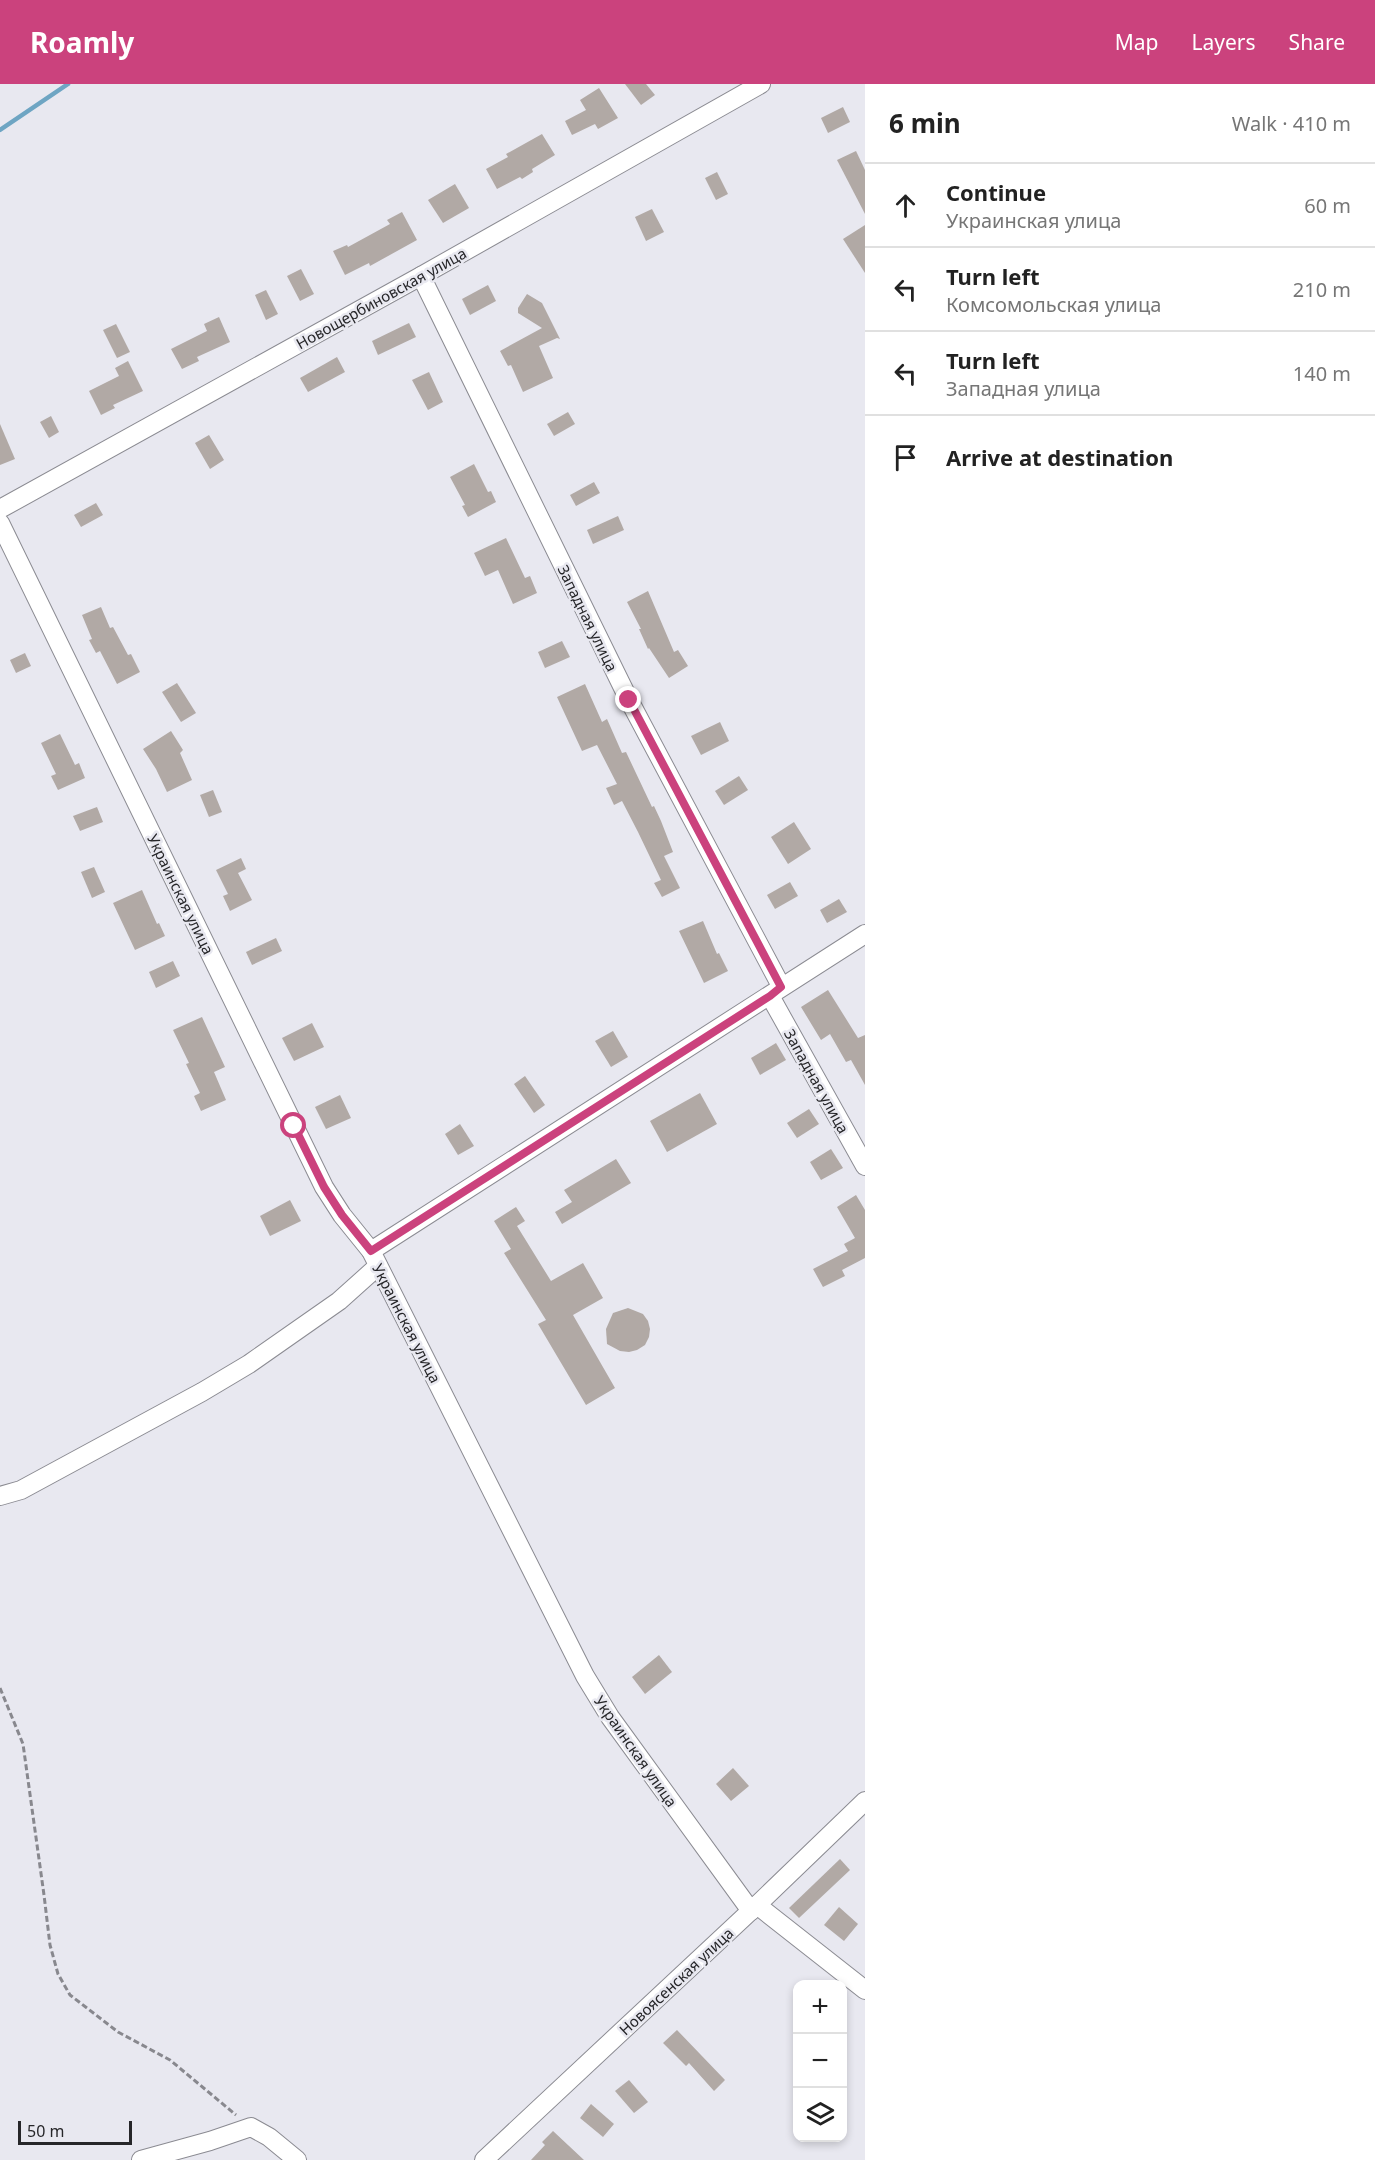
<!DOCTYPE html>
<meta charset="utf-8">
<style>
:root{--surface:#fff;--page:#f2f2f2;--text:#222;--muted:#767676;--line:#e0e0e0;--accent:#cb427d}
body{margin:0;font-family:"Noto Sans",sans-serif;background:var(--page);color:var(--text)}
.controls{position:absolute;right:18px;bottom:18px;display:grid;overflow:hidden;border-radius:12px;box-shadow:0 3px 9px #0003}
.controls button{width:54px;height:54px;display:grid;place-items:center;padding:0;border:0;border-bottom:2px solid var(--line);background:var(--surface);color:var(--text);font:30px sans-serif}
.scale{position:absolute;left:18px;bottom:15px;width:114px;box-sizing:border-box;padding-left:6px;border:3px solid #262629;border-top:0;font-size:16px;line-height:21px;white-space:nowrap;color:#262629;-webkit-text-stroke:4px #e8e8f0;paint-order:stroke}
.stop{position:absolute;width:18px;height:18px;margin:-14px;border:4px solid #cb427d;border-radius:50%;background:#fff}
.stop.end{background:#cb427d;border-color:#fff;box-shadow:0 2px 6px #0008}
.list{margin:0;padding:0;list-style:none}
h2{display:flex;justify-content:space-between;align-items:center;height:78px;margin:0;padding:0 24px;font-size:26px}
h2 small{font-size:20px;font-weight:400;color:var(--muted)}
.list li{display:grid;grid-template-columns:39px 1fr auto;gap:18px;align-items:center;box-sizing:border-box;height:84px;padding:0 24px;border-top:2px solid var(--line)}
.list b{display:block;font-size:22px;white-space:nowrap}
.list p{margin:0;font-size:20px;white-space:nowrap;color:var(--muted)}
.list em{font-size:20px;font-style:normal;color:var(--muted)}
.icon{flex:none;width:33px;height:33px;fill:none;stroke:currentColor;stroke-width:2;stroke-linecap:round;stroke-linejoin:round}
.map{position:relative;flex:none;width:865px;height:2076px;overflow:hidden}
header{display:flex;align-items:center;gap:36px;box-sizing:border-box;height:84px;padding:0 30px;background:var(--accent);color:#fff}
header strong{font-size:28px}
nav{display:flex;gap:33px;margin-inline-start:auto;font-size:21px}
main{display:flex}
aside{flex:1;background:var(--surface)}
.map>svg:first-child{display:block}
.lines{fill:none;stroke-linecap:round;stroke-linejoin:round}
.stream{stroke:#6ea5c3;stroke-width:4.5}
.building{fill:#b1a9a5}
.minor-casing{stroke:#8b8b92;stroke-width:20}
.path{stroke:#88888e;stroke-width:3;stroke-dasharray:6 3;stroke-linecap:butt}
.minor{stroke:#fff;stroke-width:18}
.route{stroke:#cb427d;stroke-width:8}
.labels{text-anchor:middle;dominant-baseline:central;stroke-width:5;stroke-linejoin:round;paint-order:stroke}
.street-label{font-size:15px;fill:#262629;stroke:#e8e8f0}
</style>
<header>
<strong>Roamly</strong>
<nav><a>Map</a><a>Layers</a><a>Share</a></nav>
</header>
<main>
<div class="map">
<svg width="865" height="2076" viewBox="0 0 865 2076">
<rect width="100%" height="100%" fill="#e8e8f0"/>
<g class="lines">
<!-- stream -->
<path class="stream" d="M 0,46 L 68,0"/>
</g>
<!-- building -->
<g class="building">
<path d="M 625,0 L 646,0 L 655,11 L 641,21 Z"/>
<path d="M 599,4 L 618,34 L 598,45 L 595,40 L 572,51 L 565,37 L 586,26 L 580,16 Z"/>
<path d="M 843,23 L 850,38 L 828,49 L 821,34 Z"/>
<path d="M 542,50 L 555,71 L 532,85 L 533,88 L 522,95 L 520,93 L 497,105 L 486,85 L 508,73 L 506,70 Z"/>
<path d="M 856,67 L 865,86 L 865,130 L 837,76 Z"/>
<path d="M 717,88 L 728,110 L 716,116 L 705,94 Z"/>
<path d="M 455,100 L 469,124 L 443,139 L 428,116 Z"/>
<path d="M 652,125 L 664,148 L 646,157 L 635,133 Z"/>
<path d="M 402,128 L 417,156 L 370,182 L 369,179 L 345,191 L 333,167 L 347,161 L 348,163 L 390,140 L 387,136 Z"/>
<path d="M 865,141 L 865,189 L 843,155 Z"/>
<path d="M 301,185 L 314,210 L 300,217 L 287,192 Z"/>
<path d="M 488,201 L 496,217 L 470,231 L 462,215 Z"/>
<path d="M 266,206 L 278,230 L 266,236 L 255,211 Z"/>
<path d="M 527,210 L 542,219 L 560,255 L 557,254 L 539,262 L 553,294 L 523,308 L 511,281 L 508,282 L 500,267 L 542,244 L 518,229 L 518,224 Z"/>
<path d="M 219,233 L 230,258 L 197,273 L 199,277 L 182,285 L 171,265 L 207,247 L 204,240 Z"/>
<path d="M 409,239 L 416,253 L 378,271 L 372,257 Z"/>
<path d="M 116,240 L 130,268 L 117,274 L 103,246 Z"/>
<path d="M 337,273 L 345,288 L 308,308 L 300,294 Z"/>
<path d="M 128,277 L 143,307 L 113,321 L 115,324 L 101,331 L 89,307 L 119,292 L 115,284 Z"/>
<path d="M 429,288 L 443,318 L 428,326 L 412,296 Z"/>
<path d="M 568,328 L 575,340 L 554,352 L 547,340 Z"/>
<path d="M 51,332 L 59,348 L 49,354 L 40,338 Z"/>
<path d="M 0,340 L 15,375 L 0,381 Z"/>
<path d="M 209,351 L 224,376 L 210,385 L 195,359 Z"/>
<path d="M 474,380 L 488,408 L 491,407 L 496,418 L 468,433 L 462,422 L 465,421 L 450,393 Z"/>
<path d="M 594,398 L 600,409 L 576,422 L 570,411 Z"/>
<path d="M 96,419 L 103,431 L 81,443 L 74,431 Z"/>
<path d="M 618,432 L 624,446 L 593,460 L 587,446 Z"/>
<path d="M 506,454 L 525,494 L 530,492 L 537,509 L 513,520 L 498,486 L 485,492 L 474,469 Z"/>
<path d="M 648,507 L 674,568 L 678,566 L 688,582 L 669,594 L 649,564 L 648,565 L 639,545 L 641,545 L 627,518 Z"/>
<path d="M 101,523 L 110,544 L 113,543 L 128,571 L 131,570 L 140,588 L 117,600 L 100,567 L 96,569 L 89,556 L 92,555 L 82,531 Z"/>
<path d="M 562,557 L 570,573 L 545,584 L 538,568 Z"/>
<path d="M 25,569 L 31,582 L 16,589 L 10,576 Z"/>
<path d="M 177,599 L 196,629 L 181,638 L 162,608 Z"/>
<path d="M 585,600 L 602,638 L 607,635 L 622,669 L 626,668 L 652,723 L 654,722 L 661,737 L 673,768 L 664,772 L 680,804 L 662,813 L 654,799 L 661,796 L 638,748 L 622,717 L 614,721 L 606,704 L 617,700 L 597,661 L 582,667 L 557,613 Z"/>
<path d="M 720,638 L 729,657 L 701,671 L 691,652 Z"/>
<path d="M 171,647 L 183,666 L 180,669 L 192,696 L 167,708 L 156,685 L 143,665 Z"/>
<path d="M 60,650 L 75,681 L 79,679 L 85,694 L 58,706 L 51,692 L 56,690 L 41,659 Z"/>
<path d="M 739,692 L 748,706 L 724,721 L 715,707 Z"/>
<path d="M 213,706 L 222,728 L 209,733 L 200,711 Z"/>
<path d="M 97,723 L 103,738 L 80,747 L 73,732 Z"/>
<path d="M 794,738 L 811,765 L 788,780 L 771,753 Z"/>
<path d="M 241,774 L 246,785 L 238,789 L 252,816 L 230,827 L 223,812 L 228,810 L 216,786 Z"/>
<path d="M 94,783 L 105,808 L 92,814 L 81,788 Z"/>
<path d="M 790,798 L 798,812 L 775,825 L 767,811 Z"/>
<path d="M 142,806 L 157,840 L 159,839 L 165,852 L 135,866 L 113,819 Z"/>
<path d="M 839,815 L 847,828 L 827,839 L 820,826 Z"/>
<path d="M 703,837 L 717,870 L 719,869 L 728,887 L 704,899 L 679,847 Z"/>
<path d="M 276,854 L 282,867 L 252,881 L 246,868 Z"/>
<path d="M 173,877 L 180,892 L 156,904 L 149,888 Z"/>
<path d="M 828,906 L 858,954 L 865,951 L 865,1001 L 851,976 L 846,978 L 830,950 L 821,956 L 801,923 Z"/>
<path d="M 202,933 L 225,983 L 214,988 L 226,1016 L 201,1027 L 194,1012 L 200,1009 L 186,980 L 189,979 L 173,946 Z"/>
<path d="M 312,939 L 324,963 L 294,977 L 282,954 Z"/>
<path d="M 613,947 L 628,973 L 611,983 L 595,957 Z"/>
<path d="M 776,959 L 786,976 L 760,991 L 751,974 Z"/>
<path d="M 525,992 L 545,1021 L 534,1029 L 514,1000 Z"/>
<path d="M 700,1009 L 717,1040 L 667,1068 L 650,1037 Z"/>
<path d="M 340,1011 L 351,1034 L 326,1045 L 315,1023 Z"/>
<path d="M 809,1025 L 819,1040 L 797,1054 L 787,1039 Z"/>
<path d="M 460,1040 L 474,1062 L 458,1071 L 445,1050 Z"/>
<path d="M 831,1065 L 843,1084 L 821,1096 L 810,1078 Z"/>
<path d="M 616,1075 L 631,1099 L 562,1140 L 555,1128 L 572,1118 L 564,1106 Z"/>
<path d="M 856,1111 L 865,1126 L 865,1174 L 842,1186 L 845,1192 L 823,1203 L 813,1185 L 848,1167 L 844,1160 L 855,1154 L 837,1123 Z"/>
<path d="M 290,1116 L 301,1137 L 270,1152 L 260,1132 Z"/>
<path d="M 516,1123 L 525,1137 L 517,1142 L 551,1197 L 583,1179 L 603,1214 L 573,1231 L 615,1304 L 586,1321 L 538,1240 L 546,1236 L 504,1169 L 511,1165 L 494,1137 Z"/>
<path d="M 628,1224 L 643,1230 L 648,1237 L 650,1245 L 649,1253 L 645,1261 L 637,1266 L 629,1268 L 620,1267 L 607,1260 L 606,1245 L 613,1229 Z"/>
<path d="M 659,1571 L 672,1588 L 645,1610 L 632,1593 Z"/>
<path d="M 733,1684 L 749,1702 L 731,1717 L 716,1700 Z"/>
<path d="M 840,1775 L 850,1786 L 799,1834 L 789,1824 Z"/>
<path d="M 839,1823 L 858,1840 L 844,1857 L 824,1841 Z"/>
<path d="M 677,1946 L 725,1996 L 714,2007 L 689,1979 L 686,1982 L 663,1959 Z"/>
<path d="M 629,1996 L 648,2018 L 634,2029 L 615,2007 Z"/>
<path d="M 591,2020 L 614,2040 L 603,2053 L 580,2034 Z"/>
<path d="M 553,2047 L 584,2076 L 531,2076 L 545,2061 L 542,2058 Z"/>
</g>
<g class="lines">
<!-- minor casing -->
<g class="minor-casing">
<g id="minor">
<path d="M 421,192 L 629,616 L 781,902"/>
<path d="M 0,425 L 421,192 L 761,0"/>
<path d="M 0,439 L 324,1103 L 342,1131 L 371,1167 L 585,1592 L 610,1633 L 751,1827"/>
<path d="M 770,912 L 865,1082"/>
<path d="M 371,1167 L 865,850"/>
<path d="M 0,1412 L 21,1406 L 202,1308 L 249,1280 L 339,1217 L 378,1182"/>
<path d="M 757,1821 L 865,1906"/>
<path d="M 141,2076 L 210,2057 L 251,2043 L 269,2053 L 297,2076"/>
<path d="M 484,2076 L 757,1821 L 865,1717"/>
</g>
</g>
<!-- path -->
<path class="path" d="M 0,1604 L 23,1660 L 44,1811 L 50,1861 L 58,1890 L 70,1911 L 118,1948 L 170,1976 L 236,2031"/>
<!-- minor -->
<use href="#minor" class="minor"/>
</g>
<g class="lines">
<!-- route -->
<path class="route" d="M 294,1042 L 324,1103 L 342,1131 L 371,1167 L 770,912 L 781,903 L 629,616"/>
</g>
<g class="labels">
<!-- street labels -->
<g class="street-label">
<text transform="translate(381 214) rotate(-29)">Новощербиновская улица</text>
<text transform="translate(588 534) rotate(64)">Западная улица</text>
<text transform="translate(181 810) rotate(64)">Украинская улица</text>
<text transform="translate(817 997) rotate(61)">Западная улица</text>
<text transform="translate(407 1239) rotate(63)">Украинская улица</text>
<text transform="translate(636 1667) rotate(55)">Украинская улица</text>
<text transform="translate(676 1897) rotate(-43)">Новоясенская улица</text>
</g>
</g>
</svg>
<div class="controls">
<button>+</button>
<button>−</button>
<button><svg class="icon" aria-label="layers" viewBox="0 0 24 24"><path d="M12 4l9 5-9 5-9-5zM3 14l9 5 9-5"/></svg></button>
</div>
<div class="scale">50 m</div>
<div class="stop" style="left:294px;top:1042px"></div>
<div class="stop end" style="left:629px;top:616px"></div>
</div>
<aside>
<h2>6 min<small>Walk · 410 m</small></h2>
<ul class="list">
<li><svg class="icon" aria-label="ahead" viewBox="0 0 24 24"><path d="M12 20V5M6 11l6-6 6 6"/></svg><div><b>Continue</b><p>Украинская улица</p></div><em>60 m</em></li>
<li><svg class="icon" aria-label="left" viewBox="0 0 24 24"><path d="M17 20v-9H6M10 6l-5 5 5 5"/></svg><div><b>Turn left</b><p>Комсомольская улица</p></div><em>210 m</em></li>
<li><svg class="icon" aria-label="left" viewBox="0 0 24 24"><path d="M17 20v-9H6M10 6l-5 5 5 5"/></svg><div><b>Turn left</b><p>Западная улица</p></div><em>140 m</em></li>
<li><svg class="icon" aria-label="arrive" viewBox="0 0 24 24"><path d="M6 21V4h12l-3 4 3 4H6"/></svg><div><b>Arrive at destination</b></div></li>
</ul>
</aside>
</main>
